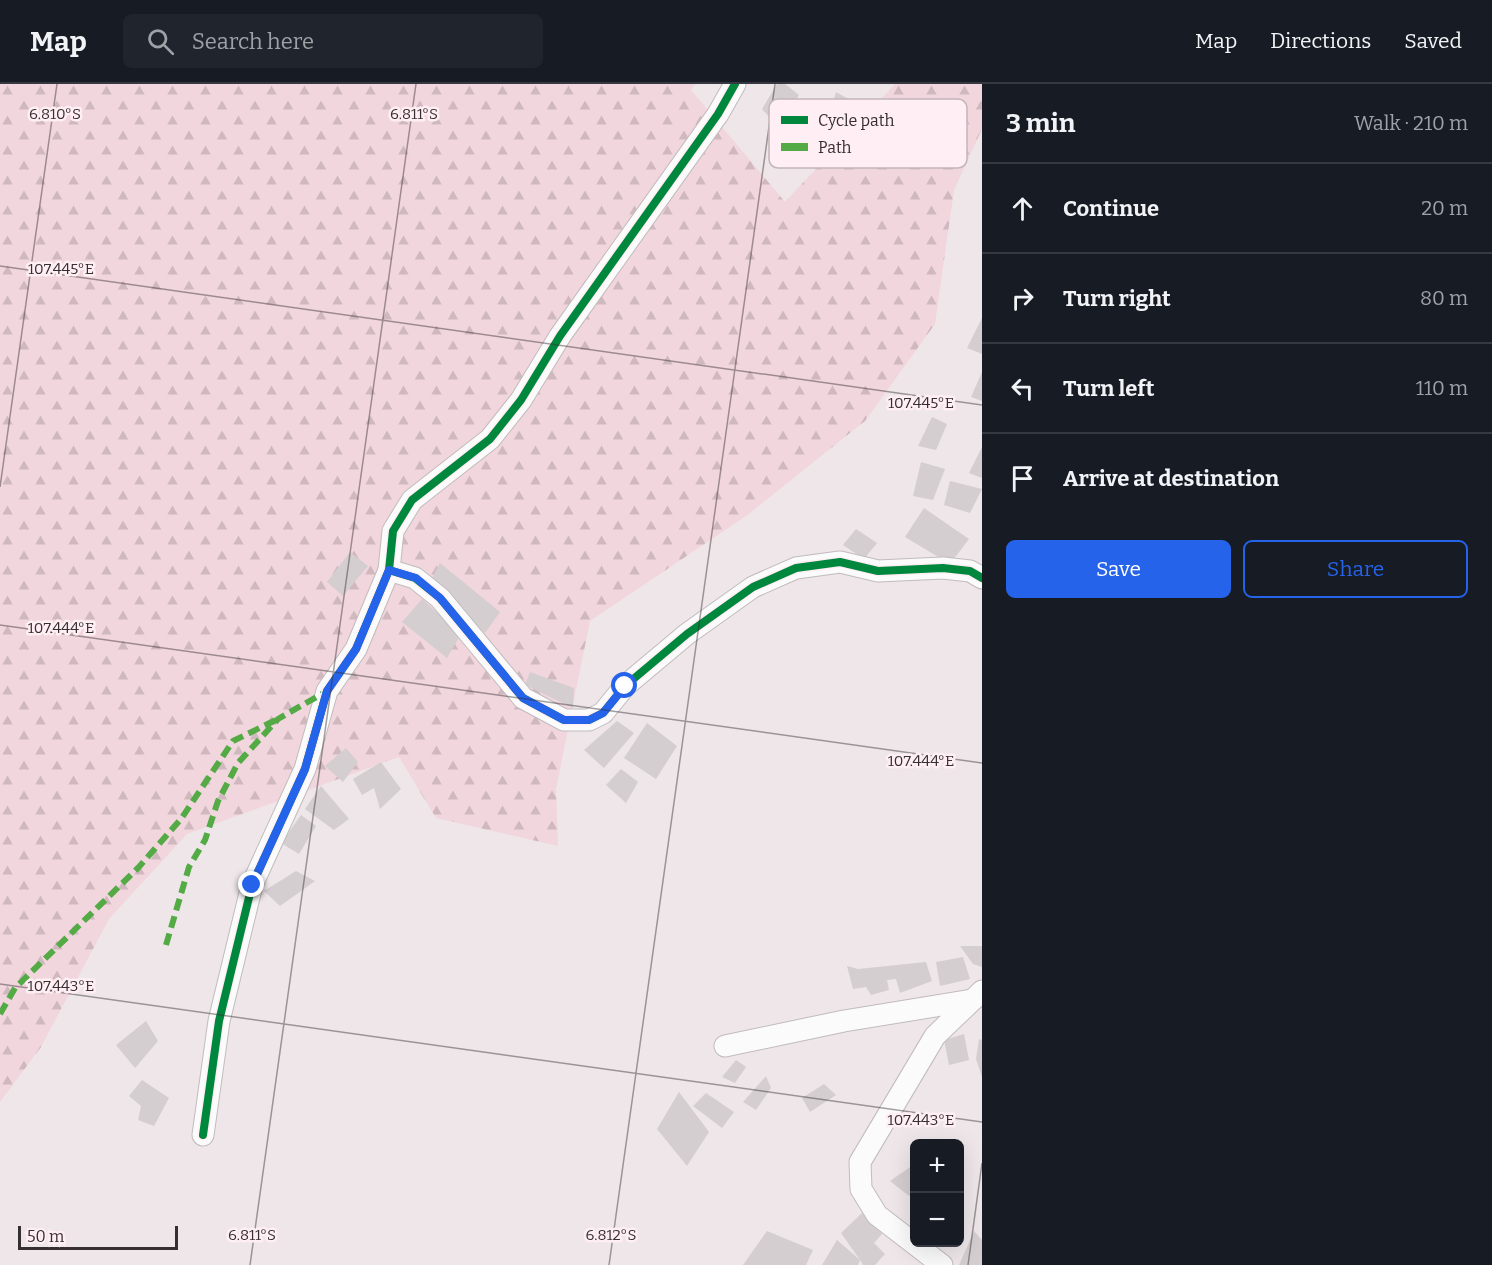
<!DOCTYPE html>
<meta charset="utf-8">
<style>
:root{--surface:#171b24;--page:#20242c;--text:#f1f3f6;--muted:#9ea1a6;--line:#363941;--accent:#2563eb}
body{margin:0;font-family:Bitter,serif;background:var(--page);color:var(--text)}
.controls{position:absolute;right:18px;bottom:18px;display:grid;overflow:hidden;border-radius:9px;box-shadow:0 6px 24px #0002}
.controls button{width:54px;height:54px;display:grid;place-items:center;padding:0;border:0;border-bottom:2px solid var(--line);background:var(--surface);color:var(--text);font:30px sans-serif}
.scale{position:absolute;left:18px;bottom:15px;width:160px;box-sizing:border-box;padding-left:6px;border:3px solid #352f31;border-top:0;font-size:16px;line-height:21px;white-space:nowrap;color:#352f31;-webkit-text-stroke:4px #ffeff4;paint-order:stroke}
.stop{position:absolute;width:18px;height:18px;margin:-14px;border:4px solid #2563eb;border-radius:50%;background:#fff}
.stop.end{background:#2563eb;border-color:#fff;box-shadow:0 2px 6px #0008}
.list{margin:0;padding:0;list-style:none}
h2{display:flex;justify-content:space-between;align-items:center;height:78px;margin:0;padding:0 24px;font-size:26px}
h2 small{font-size:20px;font-weight:400;color:var(--muted)}
.list li{display:grid;grid-template-columns:39px 1fr auto;gap:18px;align-items:center;box-sizing:border-box;height:90px;padding:0 24px;border-top:2px solid var(--line)}
.list b{display:block;font-size:22px;white-space:nowrap}
.list em{font-size:20px;font-style:normal;color:var(--muted)}
.actions{display:flex;gap:12px;padding:18px 24px}
.actions a{flex:1;padding:14px 0;border:2px solid var(--accent);border-radius:9px;text-align:center;font-size:21px;color:var(--accent)}
.actions .main{background:var(--accent);color:#fff}
.icon{flex:none;width:33px;height:33px;fill:none;stroke:currentColor;stroke-width:2;stroke-linecap:round;stroke-linejoin:round}
.map{position:relative;flex:none;width:982px;height:1181px;overflow:hidden}
header{display:flex;align-items:center;gap:36px;box-sizing:border-box;height:84px;padding:0 30px;background:var(--surface);border-bottom:2px solid var(--line)}
header strong{font-size:28px}
nav{display:flex;gap:33px;margin-inline-start:auto;font-size:21px}
.search{width:420px;height:54px;background:var(--page);display:flex;align-items:center;gap:15px;box-sizing:border-box;padding:0 21px;border-radius:9px;color:var(--muted);font-size:22px}
main{display:flex}
aside{flex:1;background:var(--surface)}
.map>svg:first-child{display:block}
.forest{fill:url(#forest-firs)}
.building{fill:#d5ced0}
.lines{fill:none;stroke-linecap:round;stroke-linejoin:round}
.minor-casing{stroke:#c1bbbd;stroke-width:23}
.minor{stroke:#fcfbfc;stroke-width:21}
.quiet{stroke:#54ab45;stroke-width:6;stroke-dasharray:12 6;stroke-linecap:butt}
.cycleway-casing{stroke:#ffeff4;stroke-width:11}
.cycleway{stroke:#00873e;stroke-width:8}
.route{stroke:#2563eb;stroke-width:8}
.ticks{fill:none;stroke:#352f31;stroke-width:1.5;stroke-opacity:0.45}
.key{fill:#ffeff4;stroke:#c2b5ba;stroke-width:1.5}
.key-label{font-size:16px;fill:#352f31}
.ticks-label{font-size:15px;text-anchor:middle;fill:#352f31;stroke:#ffeff4;stroke-width:5;stroke-linejoin:round;paint-order:stroke}
</style>
<header>
<strong>Map</strong>
<div class="search"><svg class="icon" aria-label="search" viewBox="0 0 24 24"><circle cx="10" cy="10" r="6"/><path d="M15 15l6 6"/></svg>Search here</div>
<nav><a>Map</a><a>Directions</a><a>Saved</a></nav>
</header>
<main>
<div class="map">
<svg width="982" height="1181" viewBox="0 0 982 1181">
<defs>
<pattern id="forest-firs" width="22" height="20" patternUnits="userSpaceOnUse" patternTransform="scale(1.5)"><rect width="22" height="20" fill="#f2d6de"/><path d="M5 1l3.5 6h-7zM16 11l3.5 6h-7z" fill="#d0b8bf"/></pattern>
</defs>
<rect width="100%" height="100%" fill="#eee6e8"/>
<!-- forest -->
<path class="forest" d="M 0,0 L 695,0 L 691,6 L 785,118 L 895,0 L 982,0 L 982,45 L 954,106 L 935,240 L 865,337 L 746,432 L 590,537 L 556,705 L 558,762 L 436,734 L 399,673 L 187,750 L 109,835 L 41,963 L 0,1018 Z"/>
<!-- building -->
<g class="building">
<path d="M 777,0 L 785,0 L 799,11 L 779,44 L 762,25 Z"/>
<path d="M 836,8 L 859,21 L 840,43 L 841,65 L 809,54 L 826,45 Z"/>
<path d="M 982,234 L 982,270 L 967,264 Z"/>
<path d="M 982,288 L 982,317 L 971,313 Z"/>
<path d="M 932,333 L 947,340 L 936,366 L 918,362 Z"/>
<path d="M 982,363 L 982,394 L 969,389 Z"/>
<path d="M 921,378 L 945,385 L 933,416 L 913,412 Z"/>
<path d="M 950,397 L 982,405 L 970,429 L 944,421 Z"/>
<path d="M 924,424 L 969,455 L 950,480 L 905,453 Z"/>
<path d="M 856,445 L 877,459 L 864,475 L 843,461 Z"/>
<path d="M 350,468 L 368,482 L 343,512 L 327,498 Z"/>
<path d="M 440,479 L 500,528 L 485,549 L 431,496 Z"/>
<path d="M 422,515 L 461,550 L 447,574 L 402,538 Z"/>
<path d="M 530,588 L 574,604 L 573,624 L 525,601 Z"/>
<path d="M 617,637 L 634,649 L 604,684 L 584,666 Z"/>
<path d="M 647,639 L 677,662 L 656,695 L 624,674 Z"/>
<path d="M 346,664 L 358,678 L 343,698 L 325,682 Z"/>
<path d="M 381,678 L 401,705 L 380,725 L 374,704 L 362,711 L 353,695 Z"/>
<path d="M 621,685 L 638,698 L 626,719 L 606,701 Z"/>
<path d="M 321,702 L 349,735 L 334,746 L 305,725 Z"/>
<path d="M 301,731 L 316,742 L 299,770 L 281,759 Z"/>
<path d="M 296,787 L 315,797 L 280,822 L 264,807 Z"/>
<path d="M 960,862 L 982,862 L 982,883 L 973,880 Z"/>
<path d="M 963,873 L 970,895 L 940,902 L 936,878 Z"/>
<path d="M 926,878 L 932,897 L 900,909 L 896,895 L 887,896 L 889,906 L 871,911 L 866,903 L 853,905 L 847,882 L 858,885 Z"/>
<path d="M 146,937 L 158,957 L 135,984 L 116,961 Z"/>
<path d="M 964,950 L 969,976 L 949,981 L 944,956 Z"/>
<path d="M 979,955 L 982,956 L 982,993 L 976,975 Z"/>
<path d="M 736,976 L 746,983 L 735,999 L 722,993 Z"/>
<path d="M 766,992 L 771,1004 L 756,1026 L 743,1018 Z"/>
<path d="M 142,996 L 169,1014 L 154,1042 L 138,1036 L 141,1022 L 129,1012 Z"/>
<path d="M 824,1000 L 836,1011 L 810,1028 L 802,1014 Z"/>
<path d="M 679,1008 L 709,1048 L 687,1082 L 657,1045 Z"/>
<path d="M 706,1009 L 734,1028 L 722,1044 L 693,1022 Z"/>
<path d="M 913,1081 L 914,1107 L 909,1112 L 890,1097 Z"/>
<path d="M 862,1129 L 882,1150 L 874,1159 L 885,1170 L 875,1181 L 863,1181 L 860,1176 L 858,1181 L 822,1181 L 837,1156 L 860,1176 L 841,1149 Z"/>
<path d="M 767,1147 L 813,1166 L 806,1181 L 743,1181 Z"/>
<path d="M 974,1147 L 982,1156 L 982,1181 L 959,1181 Z"/>
</g>
<g class="lines">
<!-- minor casing -->
<g class="minor-casing">
<g id="minor">
<path d="M 735,0 L 718,30 L 560,252 L 521,316 L 490,355 L 412,416 L 393,447 L 389,486 L 415,494 L 440,514 L 523,614 L 564,636 L 589,636 L 603,629 L 625,602 L 687,550 L 753,503 L 796,484 L 840,478 L 878,487 L 943,484 L 970,487 L 982,494"/>
<path d="M 725,962 L 844,937 L 972,916"/>
<path d="M 203,1051 L 219,937 L 252,801 L 305,685 L 327,607 L 356,565 L 389,486"/>
<path d="M 942,1181 L 877,1131 L 861,1105 L 860,1078 L 935,952 L 982,907"/>
</g>
</g>
<!-- minor -->
<use href="#minor" class="minor"/>
<!-- quiet -->
<g class="quiet">
<path d="M 166,861 L 189,783 L 205,756 L 218,717 L 238,679 L 278,635 L 327,607"/>
<path d="M 0,930 L 15,904 L 138,784 L 181,735 L 233,657 L 278,635"/>
</g>
<!-- cycleway casing -->
<g class="cycleway-casing">
<g id="cycleway">
<path d="M 735,0 L 718,30 L 560,252 L 521,316 L 490,355 L 412,416 L 393,447 L 389,486 L 415,494 L 440,514 L 523,614 L 564,636 L 589,636 L 603,629 L 625,602 L 687,550 L 753,503 L 796,484 L 840,478 L 878,487 L 943,484 L 970,487 L 982,494"/>
<path d="M 203,1051 L 219,937 L 252,801 L 305,685 L 327,607 L 356,565 L 389,486"/>
</g>
</g>
<!-- cycleway -->
<use href="#cycleway" class="cycleway"/>
</g>
<g class="lines">
<!-- route -->
<path class="route" d="M 252,801 L 305,685 L 327,607 L 356,565 L 389,486 L 416,494 L 440,514 L 523,614 L 564,636 L 589,636 L 603,629 L 625,602"/>
</g>
<!-- ticks -->
<path class="ticks" d="M 0,182 L 982,321M 0,403 L 57,0M 0,541 L 982,679M 0,900 L 982,1038M 250,1181 L 416,0M 609,1181 L 775,0M 968,1181 L 982,1079"/>
<!-- legend -->
<rect x="769" y="15" width="198" height="69" rx="9" class="key"/>
<rect x="781" y="32" width="27" height="8" fill="#00873e"/>
<rect x="781" y="59" width="27" height="8" fill="#54ab45"/>
<g class="key-label">
<text x="818" y="42">Cycle path</text>
<text x="818" y="69">Path</text>
</g>
<g class="ticks-label">
<text x="55" y="35">6.810°S</text>
<text x="414" y="35">6.811°S</text>
<text x="61" y="190">107.445°E</text>
<text x="921" y="324">107.445°E</text>
<text x="61" y="549">107.444°E</text>
<text x="921" y="682">107.444°E</text>
<text x="61" y="907">107.443°E</text>
<text x="921" y="1041">107.443°E</text>
<text x="252" y="1156">6.811°S</text>
<text x="611" y="1156">6.812°S</text>
</g>
</svg>
<div class="controls">
<button>+</button>
<button>−</button>
</div>
<div class="scale">50 m</div>
<div class="stop" style="left:625px;top:602px"></div>
<div class="stop end" style="left:252px;top:801px"></div>
</div>
<aside>
<h2>3 min<small>Walk · 210 m</small></h2>
<ul class="list">
<li><svg class="icon" aria-label="ahead" viewBox="0 0 24 24"><path d="M12 20V5M6 11l6-6 6 6"/></svg><div><b>Continue</b></div><em>20 m</em></li>
<li><svg class="icon" aria-label="right" viewBox="0 0 24 24"><path d="M7 20v-9h11M14 6l5 5-5 5"/></svg><div><b>Turn right</b></div><em>80 m</em></li>
<li><svg class="icon" aria-label="left" viewBox="0 0 24 24"><path d="M17 20v-9H6M10 6l-5 5 5 5"/></svg><div><b>Turn left</b></div><em>110 m</em></li>
<li><svg class="icon" aria-label="arrive" viewBox="0 0 24 24"><path d="M6 21V4h12l-3 4 3 4H6"/></svg><div><b>Arrive at destination</b></div></li>
</ul>
<div class="actions"><a class="main">Save</a><a>Share</a></div>
</aside>
</main>
